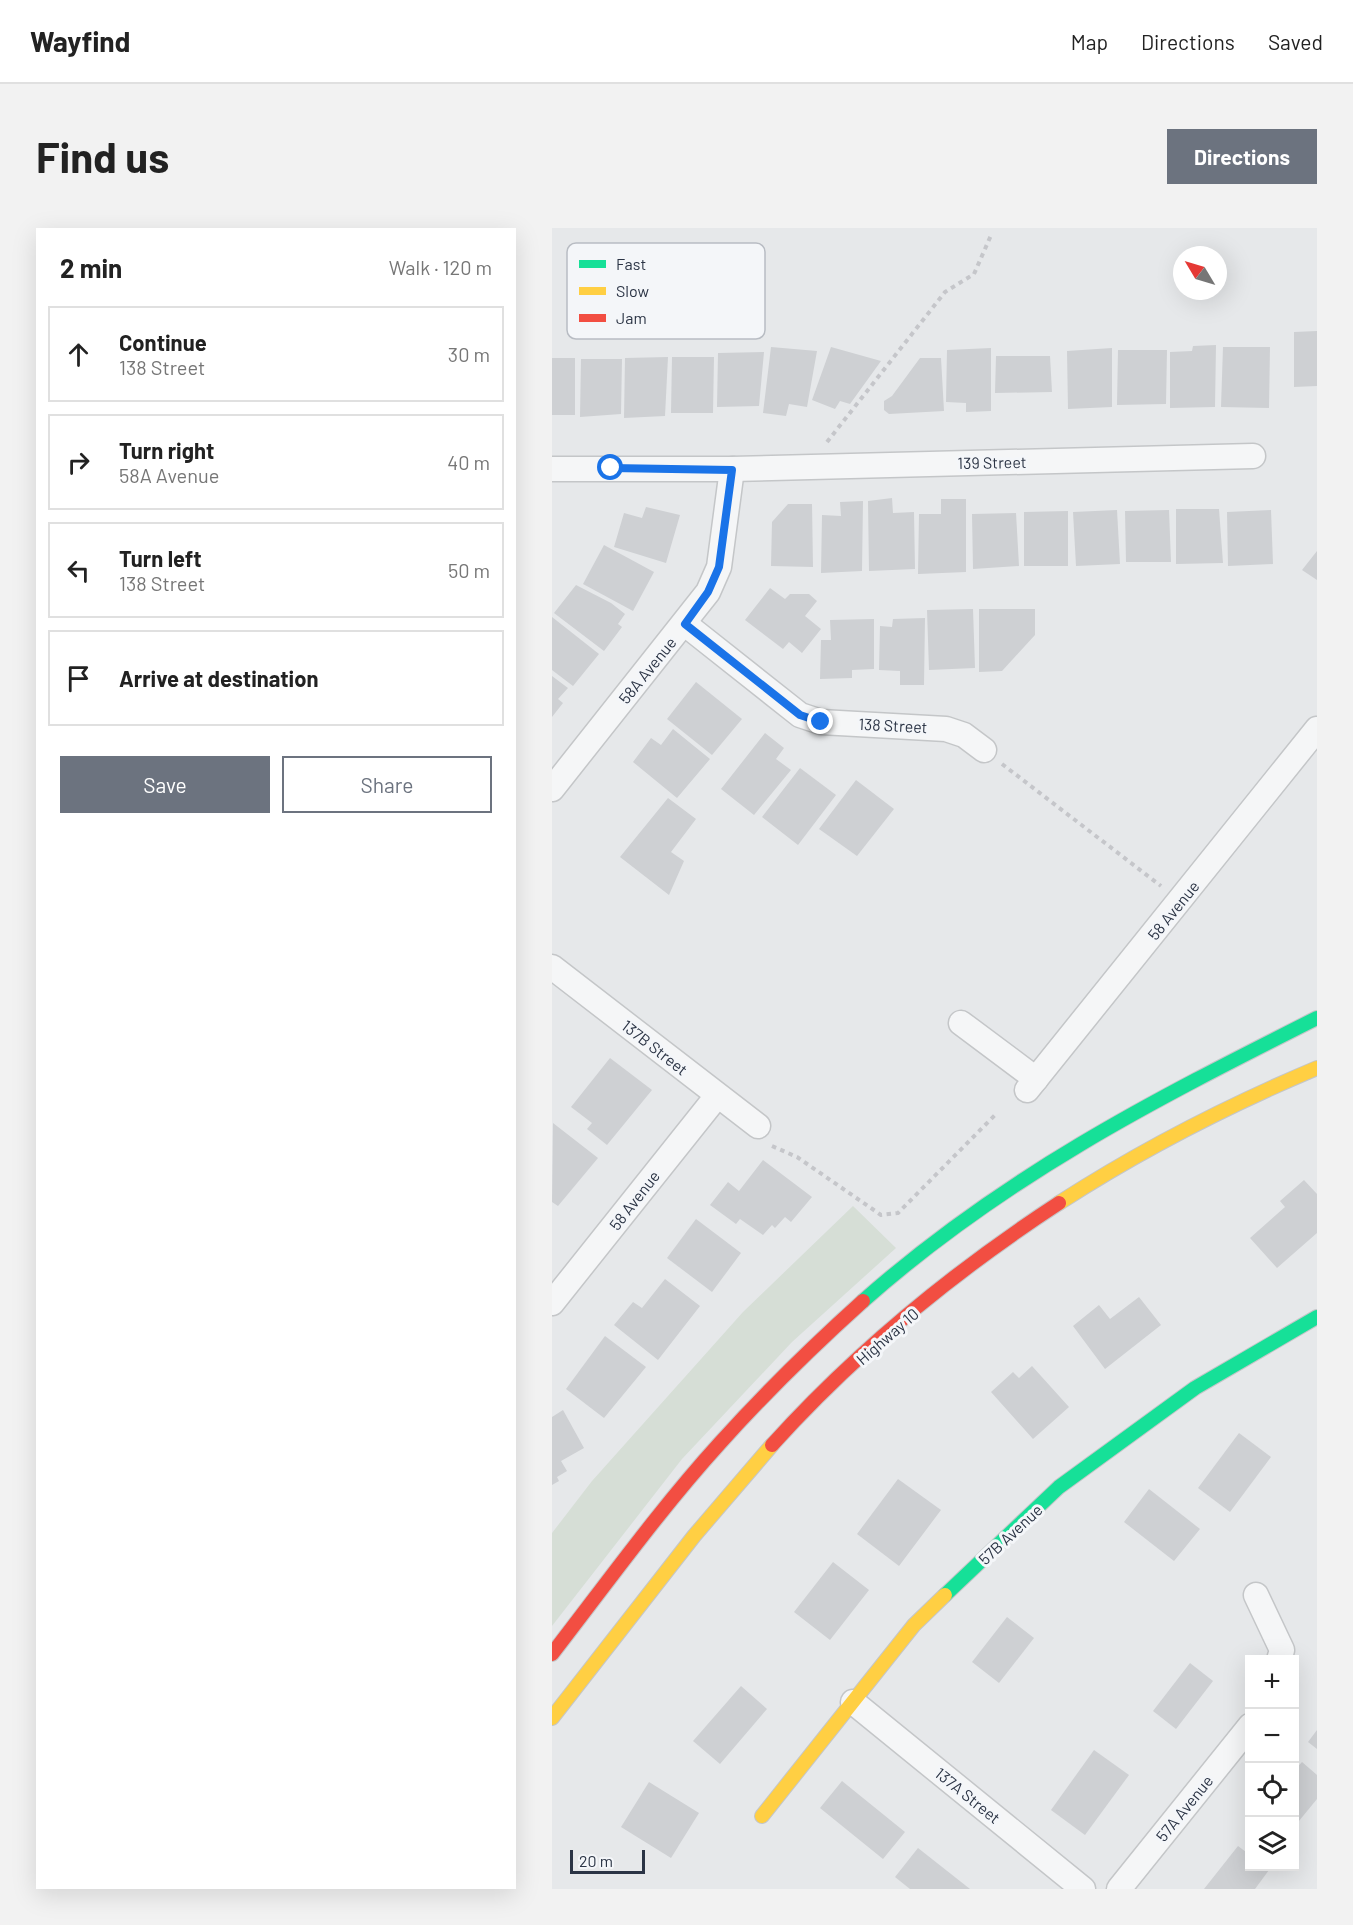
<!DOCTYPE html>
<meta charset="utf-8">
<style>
:root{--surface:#fff;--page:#f2f2f2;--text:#222;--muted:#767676;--line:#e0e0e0;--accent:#6c737f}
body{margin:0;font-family:Barlow,sans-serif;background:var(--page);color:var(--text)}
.controls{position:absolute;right:18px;bottom:18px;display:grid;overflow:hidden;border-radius:0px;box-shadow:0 6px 24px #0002}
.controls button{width:54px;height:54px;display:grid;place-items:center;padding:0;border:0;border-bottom:2px solid var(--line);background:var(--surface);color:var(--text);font:30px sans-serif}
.compass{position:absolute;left:621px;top:18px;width:54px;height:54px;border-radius:50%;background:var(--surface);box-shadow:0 6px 24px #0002;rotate:308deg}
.scale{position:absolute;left:18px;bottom:15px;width:75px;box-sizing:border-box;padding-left:6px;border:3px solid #2b3445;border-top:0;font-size:16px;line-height:21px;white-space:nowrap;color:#2b3445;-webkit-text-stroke:4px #f4f6f9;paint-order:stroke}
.stop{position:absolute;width:18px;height:18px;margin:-14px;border:4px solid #1a73e8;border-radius:50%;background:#fff}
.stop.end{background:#1a73e8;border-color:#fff;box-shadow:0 2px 6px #0008}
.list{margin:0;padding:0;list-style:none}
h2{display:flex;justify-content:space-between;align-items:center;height:78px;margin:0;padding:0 24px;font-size:26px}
h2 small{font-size:20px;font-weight:400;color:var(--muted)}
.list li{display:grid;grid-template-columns:39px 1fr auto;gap:18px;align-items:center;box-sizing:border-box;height:96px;margin:0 12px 12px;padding:0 12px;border:2px solid var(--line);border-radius:0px}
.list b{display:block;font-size:22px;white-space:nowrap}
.list p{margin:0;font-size:20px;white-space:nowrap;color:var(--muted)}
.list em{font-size:20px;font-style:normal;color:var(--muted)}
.actions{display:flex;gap:12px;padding:18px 24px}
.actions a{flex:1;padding:14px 0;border:2px solid var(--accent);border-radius:0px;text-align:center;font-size:21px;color:var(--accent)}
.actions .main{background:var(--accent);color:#fff}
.icon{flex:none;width:33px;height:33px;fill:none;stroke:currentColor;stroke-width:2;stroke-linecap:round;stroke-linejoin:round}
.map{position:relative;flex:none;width:765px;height:1661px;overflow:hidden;border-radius:0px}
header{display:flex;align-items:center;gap:36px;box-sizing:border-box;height:84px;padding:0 30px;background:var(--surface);border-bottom:2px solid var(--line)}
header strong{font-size:28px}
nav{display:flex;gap:33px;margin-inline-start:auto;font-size:21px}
.intro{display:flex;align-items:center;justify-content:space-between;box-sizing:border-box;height:144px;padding:0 36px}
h1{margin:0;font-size:42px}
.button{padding:15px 27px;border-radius:0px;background:var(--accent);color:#fff;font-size:21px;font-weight:700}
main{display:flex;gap:36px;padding:0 36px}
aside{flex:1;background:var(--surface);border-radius:0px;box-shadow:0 6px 24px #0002}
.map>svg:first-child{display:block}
.green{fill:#d6ded6}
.building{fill:#ced0d3}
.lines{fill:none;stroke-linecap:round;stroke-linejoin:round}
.street-casing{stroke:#c4c6c8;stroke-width:27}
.fast-casing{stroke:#c4c6c8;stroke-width:16}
.slow-casing{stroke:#c4c6c8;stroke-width:16}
.jam-casing{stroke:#c4c6c8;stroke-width:16}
.path{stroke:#c5c6ca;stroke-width:4;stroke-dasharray:4.5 4.5;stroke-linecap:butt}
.street{stroke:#f5f6f7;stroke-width:24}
.fast{stroke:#16e098;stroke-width:14}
.slow{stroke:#ffcf43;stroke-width:14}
.jam{stroke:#f24e42;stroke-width:14}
.route{stroke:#1a73e8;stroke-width:8}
.labels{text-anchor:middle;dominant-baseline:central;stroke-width:6;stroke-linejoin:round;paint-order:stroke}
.street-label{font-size:16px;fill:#2b3445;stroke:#f4f6f9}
.key{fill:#f4f6f9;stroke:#b8bcc3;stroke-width:1.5}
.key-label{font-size:16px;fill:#2b3445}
</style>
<header>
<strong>Wayfind</strong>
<nav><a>Map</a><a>Directions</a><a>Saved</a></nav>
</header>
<div class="intro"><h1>Find us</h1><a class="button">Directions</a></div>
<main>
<aside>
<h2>2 min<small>Walk · 120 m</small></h2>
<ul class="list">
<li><svg class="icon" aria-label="ahead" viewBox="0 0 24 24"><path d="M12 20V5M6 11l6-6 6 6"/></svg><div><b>Continue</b><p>138 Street</p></div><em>30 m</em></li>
<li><svg class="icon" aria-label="right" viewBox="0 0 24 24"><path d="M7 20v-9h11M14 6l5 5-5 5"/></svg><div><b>Turn right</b><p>58A Avenue</p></div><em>40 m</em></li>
<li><svg class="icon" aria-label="left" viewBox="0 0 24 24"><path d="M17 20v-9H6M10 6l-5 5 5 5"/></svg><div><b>Turn left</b><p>138 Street</p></div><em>50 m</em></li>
<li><svg class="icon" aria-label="arrive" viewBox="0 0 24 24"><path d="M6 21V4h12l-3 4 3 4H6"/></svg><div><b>Arrive at destination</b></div></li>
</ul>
<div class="actions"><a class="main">Save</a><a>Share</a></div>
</aside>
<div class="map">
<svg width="765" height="1661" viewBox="0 0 765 1661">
<rect width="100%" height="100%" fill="#e6e8ea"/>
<!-- green -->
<path class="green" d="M 301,978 L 344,1020 L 240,1114 L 130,1231 L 0,1398 L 0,1305 L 40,1253 L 191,1084 Z"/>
<!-- building -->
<g class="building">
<path d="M 765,103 L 765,158 L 742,159 L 742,104 Z"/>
<path d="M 664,117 L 663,179 L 618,180 L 618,124 L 640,123 L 641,118 Z"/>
<path d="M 219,119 L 265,123 L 255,179 L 237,176 L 234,188 L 211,185 Z"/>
<path d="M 279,119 L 329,133 L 298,176 L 288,173 L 283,181 L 260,172 Z"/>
<path d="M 671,119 L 718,119 L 717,180 L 669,179 Z"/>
<path d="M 439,120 L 439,183 L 414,184 L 414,175 L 394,174 L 395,122 Z"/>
<path d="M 560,120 L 560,179 L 516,181 L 515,123 Z"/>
<path d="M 566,122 L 615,122 L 614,176 L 565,177 Z"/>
<path d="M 212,124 L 207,178 L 165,179 L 166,125 Z"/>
<path d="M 444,128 L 498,128 L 500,164 L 443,165 Z"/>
<path d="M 116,129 L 113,188 L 72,190 L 73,130 Z"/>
<path d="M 120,129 L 162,129 L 161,185 L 119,185 Z"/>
<rect x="0" y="130" width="23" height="57"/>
<path d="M 368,130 L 389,130 L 392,183 L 337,186 L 332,182 L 332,173 L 340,168 Z"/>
<path d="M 29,131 L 70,131 L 69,186 L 28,189 Z"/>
<path d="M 340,270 L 341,285 L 362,284 L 363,341 L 317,343 L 316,273 Z"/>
<path d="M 389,271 L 414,271 L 414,344 L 366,346 L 367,286 L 389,286 Z"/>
<path d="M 311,273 L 310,343 L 269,345 L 270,287 L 289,288 L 288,274 Z"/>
<path d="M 236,276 L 260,276 L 261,339 L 219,338 L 220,294 Z"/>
<path d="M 94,279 L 128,287 L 114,335 L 62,319 L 72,285 L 90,290 Z"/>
<path d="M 624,281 L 667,281 L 671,335 L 624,336 Z"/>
<path d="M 565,282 L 568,336 L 524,338 L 521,284 Z"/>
<path d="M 617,282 L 619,334 L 574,334 L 573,283 Z"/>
<path d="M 719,282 L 721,336 L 676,338 L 675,284 Z"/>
<path d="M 516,283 L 516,338 L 472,338 L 472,284 Z"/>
<path d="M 464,285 L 467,338 L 421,341 L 420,286 Z"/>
<path d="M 52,317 L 102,344 L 81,383 L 31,356 Z"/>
<path d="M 765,323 L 765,352 L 750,342 Z"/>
<path d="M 24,357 L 59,375 L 73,386 L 66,396 L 70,399 L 52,423 L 2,385 Z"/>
<path d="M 218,360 L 233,371 L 238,366 L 257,366 L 265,373 L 253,388 L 269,401 L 250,425 L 237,414 L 231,421 L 193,392 Z"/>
<path d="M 421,381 L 423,440 L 377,442 L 375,382 Z"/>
<path d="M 427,381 L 483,381 L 483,407 L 450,443 L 427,444 Z"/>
<path d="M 0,389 L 47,426 L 21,458 L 0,442 Z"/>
<path d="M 373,390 L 372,457 L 348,457 L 348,443 L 327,442 L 328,398 L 340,399 L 341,391 Z"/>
<path d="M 322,391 L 322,441 L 300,442 L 300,450 L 268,451 L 269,412 L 279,412 L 278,392 Z"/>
<path d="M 0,448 L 16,460 L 6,471 L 11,475 L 0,489 Z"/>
<path d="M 144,454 L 190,491 L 160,527 L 115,491 Z"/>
<path d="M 121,501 L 158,531 L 125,570 L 81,534 L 99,510 L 109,517 Z"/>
<path d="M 213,505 L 232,520 L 224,531 L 239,542 L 202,587 L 169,561 Z"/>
<path d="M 248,540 L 284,567 L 246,617 L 210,589 Z"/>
<path d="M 304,552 L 342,581 L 305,628 L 267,601 Z"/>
<path d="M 116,570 L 144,591 L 119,624 L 132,633 L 117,667 L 68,629 Z"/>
<path d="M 58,830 L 100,862 L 55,917 L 35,901 L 40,895 L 19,879 Z"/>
<path d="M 1,895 L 46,930 L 6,978 L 0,974 Z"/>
<path d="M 211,932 L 260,969 L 239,994 L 233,989 L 223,1000 L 220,997 L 211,1007 L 188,991 L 184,996 L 158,977 L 176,954 L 187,963 Z"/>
<path d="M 752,952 L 765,966 L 765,1005 L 725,1040 L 698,1010 L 733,979 L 728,973 Z"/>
<path d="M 144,991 L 189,1025 L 160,1064 L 115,1030 Z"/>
<path d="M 113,1051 L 148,1078 L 106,1132 L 62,1097 L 81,1074 L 90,1080 Z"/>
<path d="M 587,1069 L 609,1097 L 553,1141 L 521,1098 L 547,1077 L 558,1091 Z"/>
<path d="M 53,1108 L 94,1139 L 52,1190 L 14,1161 Z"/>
<path d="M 480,1138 L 517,1179 L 481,1211 L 439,1164 L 461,1144 L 467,1150 Z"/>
<path d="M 11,1182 L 32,1220 L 9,1233 L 15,1243 L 5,1249 L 7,1253 L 0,1257 L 0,1189 Z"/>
<path d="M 687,1205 L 719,1229 L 678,1284 L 646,1260 Z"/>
<path d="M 346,1251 L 389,1282 L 347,1338 L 305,1306 Z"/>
<path d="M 597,1261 L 648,1301 L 622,1333 L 572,1294 Z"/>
<path d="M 281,1334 L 317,1362 L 278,1412 L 242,1384 Z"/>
<path d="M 455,1389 L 482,1410 L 447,1455 L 420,1434 Z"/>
<path d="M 638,1435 L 661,1453 L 624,1501 L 601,1483 Z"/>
<path d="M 189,1458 L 215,1481 L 168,1536 L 141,1513 Z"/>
<path d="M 765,1502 L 765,1521 L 756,1514 Z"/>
<path d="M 542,1522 L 577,1547 L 533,1607 L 499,1582 Z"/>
<path d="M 750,1534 L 765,1547 L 765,1571 L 742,1599 L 742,1543 Z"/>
<path d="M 290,1553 L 353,1604 L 331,1631 L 268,1580 Z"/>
<path d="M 97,1554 L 147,1585 L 119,1630 L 69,1599 Z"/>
<path d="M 686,1618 L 698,1627 L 698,1638 L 712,1638 L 717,1642 L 703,1661 L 652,1661 Z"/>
<path d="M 366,1620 L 418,1661 L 358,1661 L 343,1649 Z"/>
</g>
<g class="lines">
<!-- street casing -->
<g class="street-casing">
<g id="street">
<path d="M 0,241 L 180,241 L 701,228"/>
<path d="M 133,396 L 248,487 L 269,494 L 394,501 L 412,507 L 432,522"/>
<path d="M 0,561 L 156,364 L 167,339 L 180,241"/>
<path d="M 0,739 L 206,898"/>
<path d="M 409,795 L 484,851"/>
<path d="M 475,862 L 765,501"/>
<path d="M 0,1075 L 165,868"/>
<path d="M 704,1367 L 730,1422 L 727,1432"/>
<path d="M 301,1474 L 531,1661"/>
<path d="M 567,1661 L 698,1498"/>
</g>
</g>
<!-- fast casing -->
<g class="fast-casing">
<g id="fast">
<path d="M 311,1073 C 451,949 600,873 765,790"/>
<path d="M 393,1367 L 507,1259 L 643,1160 L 765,1089"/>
</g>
</g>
<!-- slow casing -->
<g class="slow-casing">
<g id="slow">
<path d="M 507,975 C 589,922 675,878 765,840"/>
<path d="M 0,1490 L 142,1308 L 220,1217"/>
<path d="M 210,1588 L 362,1397 L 393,1367"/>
</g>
</g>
<!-- jam casing -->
<g class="jam-casing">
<g id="jam">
<path d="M 220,1217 C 304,1124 403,1043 507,975"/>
<path d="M 0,1426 C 55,1355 108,1281 168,1215 C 213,1165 261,1118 311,1073"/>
</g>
</g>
<!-- path -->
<g class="path">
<path d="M 275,214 L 393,64 L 422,46 L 440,5"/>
<path d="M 450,536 L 609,658"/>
<path d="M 220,918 L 245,929 L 329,987 L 346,985 L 444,886"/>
</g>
<!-- street -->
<use href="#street" class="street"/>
<!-- fast -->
<use href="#fast" class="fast"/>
<!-- slow -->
<use href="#slow" class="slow"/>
<!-- jam -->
<use href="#jam" class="jam"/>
</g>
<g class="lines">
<!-- route -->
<path class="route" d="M 59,240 L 180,242 L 167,339 L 156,364 L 133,396 L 248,487 L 269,494"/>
</g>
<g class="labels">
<!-- street labels -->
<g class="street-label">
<text transform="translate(440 234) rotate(-1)">139 Street</text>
<text transform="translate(95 442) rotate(-51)">58A Avenue</text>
<text transform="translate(341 497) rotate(3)">138 Street</text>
<text transform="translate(621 682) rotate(-51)">58 Avenue</text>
<text transform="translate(103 819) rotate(38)">137B Street</text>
<text transform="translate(82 972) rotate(-52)">58 Avenue</text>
<text transform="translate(335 1108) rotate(-41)">Highway 10</text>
<text transform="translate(458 1306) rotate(-43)">57B Avenue</text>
<text transform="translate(416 1567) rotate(39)">137A Street</text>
<text transform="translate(632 1580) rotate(-51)">57A Avenue</text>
</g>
</g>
<!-- legend -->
<rect x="15" y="15" width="198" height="96" rx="9" class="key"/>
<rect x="27" y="32" width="27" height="8" fill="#16e098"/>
<rect x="27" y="59" width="27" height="8" fill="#ffcf43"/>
<rect x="27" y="86" width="27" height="8" fill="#f24e42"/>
<g class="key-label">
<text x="64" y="42">Fast</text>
<text x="64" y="69">Slow</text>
<text x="64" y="96">Jam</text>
</g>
</svg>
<div class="controls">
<button>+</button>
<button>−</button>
<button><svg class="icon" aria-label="locate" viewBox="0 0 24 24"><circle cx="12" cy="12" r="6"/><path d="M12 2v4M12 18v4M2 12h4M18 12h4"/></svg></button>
<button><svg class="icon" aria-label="layers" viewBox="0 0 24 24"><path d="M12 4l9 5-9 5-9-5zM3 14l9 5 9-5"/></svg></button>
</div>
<svg class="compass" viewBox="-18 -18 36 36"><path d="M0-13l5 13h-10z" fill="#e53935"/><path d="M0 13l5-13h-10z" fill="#767676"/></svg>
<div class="scale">20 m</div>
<div class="stop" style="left:59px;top:240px"></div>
<div class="stop end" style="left:269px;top:494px"></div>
</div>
</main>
